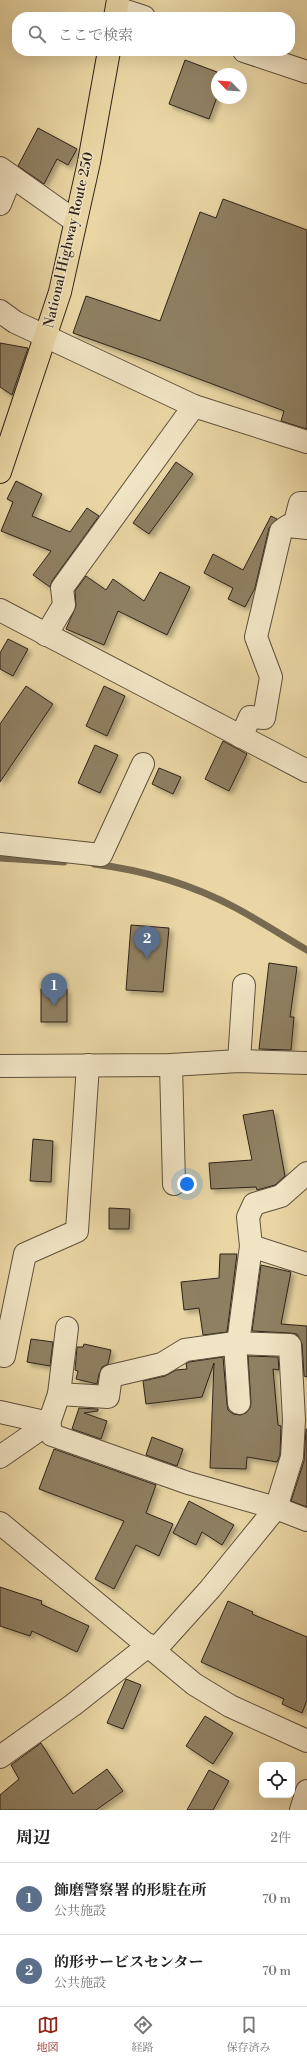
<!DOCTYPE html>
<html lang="ja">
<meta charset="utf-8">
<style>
:root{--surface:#fff;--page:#f2f2f2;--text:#222;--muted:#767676;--line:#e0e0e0;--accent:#8f2418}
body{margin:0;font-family:"Libre Bodoni","Noto Serif JP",serif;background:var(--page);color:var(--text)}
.controls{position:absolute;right:12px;bottom:12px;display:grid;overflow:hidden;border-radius:8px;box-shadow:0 4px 16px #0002}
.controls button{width:36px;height:36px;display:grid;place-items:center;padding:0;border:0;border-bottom:1px solid var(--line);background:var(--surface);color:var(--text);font:20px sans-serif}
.compass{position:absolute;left:211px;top:68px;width:36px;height:36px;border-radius:50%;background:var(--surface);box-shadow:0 4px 16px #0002;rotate:295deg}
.you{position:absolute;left:187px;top:1184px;width:14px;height:14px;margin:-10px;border:3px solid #fff;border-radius:50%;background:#1a73e8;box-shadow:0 0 0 6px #1a73e833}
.badge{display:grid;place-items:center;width:26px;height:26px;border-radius:50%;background:var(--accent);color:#fff;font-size:13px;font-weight:700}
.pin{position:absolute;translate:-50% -33px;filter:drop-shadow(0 1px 2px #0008)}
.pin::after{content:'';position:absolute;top:21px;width:14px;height:12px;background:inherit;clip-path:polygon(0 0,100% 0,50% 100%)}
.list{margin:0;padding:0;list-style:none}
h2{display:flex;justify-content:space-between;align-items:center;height:52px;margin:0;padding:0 16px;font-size:17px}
h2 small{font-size:13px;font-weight:400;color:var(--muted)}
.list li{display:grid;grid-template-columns:26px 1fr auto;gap:12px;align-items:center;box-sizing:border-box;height:72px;padding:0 16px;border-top:1px solid var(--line)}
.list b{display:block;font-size:15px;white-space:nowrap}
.list p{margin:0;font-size:13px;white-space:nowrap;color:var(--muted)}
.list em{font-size:13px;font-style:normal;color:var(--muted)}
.icon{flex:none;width:22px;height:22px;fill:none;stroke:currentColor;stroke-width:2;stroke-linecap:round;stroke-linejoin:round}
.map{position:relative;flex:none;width:307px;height:1810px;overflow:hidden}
.search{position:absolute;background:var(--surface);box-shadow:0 4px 16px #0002;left:12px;right:12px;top:12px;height:44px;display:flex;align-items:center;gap:10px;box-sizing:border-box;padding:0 14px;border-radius:16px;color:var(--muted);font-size:15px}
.sheet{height:196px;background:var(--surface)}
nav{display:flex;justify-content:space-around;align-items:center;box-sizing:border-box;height:56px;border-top:1px solid var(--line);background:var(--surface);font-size:11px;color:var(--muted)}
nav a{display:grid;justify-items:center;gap:2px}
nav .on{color:var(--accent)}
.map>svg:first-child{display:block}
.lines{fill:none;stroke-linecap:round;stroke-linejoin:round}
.stream{stroke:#786a51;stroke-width:7}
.building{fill:#8f8062;stroke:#2e231a;filter:url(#shadow)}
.minor-casing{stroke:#5d503c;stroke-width:24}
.highway-casing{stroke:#2e231a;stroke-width:24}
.minor{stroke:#f1e4c4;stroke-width:22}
.highway{stroke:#e9d6a4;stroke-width:22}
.labels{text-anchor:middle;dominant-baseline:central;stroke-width:3;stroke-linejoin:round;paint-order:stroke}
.street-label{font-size:14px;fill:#2e231a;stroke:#f1e4c4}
</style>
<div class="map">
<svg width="307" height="1810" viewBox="0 0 307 1810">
<defs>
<filter id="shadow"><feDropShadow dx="3.5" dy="3.5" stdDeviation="2" flood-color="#0004"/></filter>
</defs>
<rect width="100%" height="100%" fill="#e9d6a4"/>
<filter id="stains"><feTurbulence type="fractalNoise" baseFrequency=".005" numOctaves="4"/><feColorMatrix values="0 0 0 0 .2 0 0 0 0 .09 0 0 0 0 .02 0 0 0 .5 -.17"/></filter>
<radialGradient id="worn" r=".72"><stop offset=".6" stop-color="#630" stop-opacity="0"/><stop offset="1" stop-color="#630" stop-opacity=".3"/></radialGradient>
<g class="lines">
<!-- stream -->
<g class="stream">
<path d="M 0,858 L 64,862"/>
<path d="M 94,864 C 142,870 193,885 236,908 C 260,921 283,936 307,950"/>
</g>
</g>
<!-- building -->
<g class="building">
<path d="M 185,60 L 217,72 L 217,97 L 209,119 L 169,104 Z"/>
<path d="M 38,128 L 77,149 L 68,165 L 57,159 L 44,184 L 18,166 Z"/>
<path d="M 223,199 L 307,230 L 307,429 L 281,421 L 284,411 L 146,359 L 73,333 L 86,296 L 160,321 L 200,212 L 216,218 Z"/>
<path d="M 0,343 L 28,348 L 12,395 L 0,387 Z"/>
<path d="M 176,462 L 193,474 L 149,534 L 133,523 Z"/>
<path d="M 16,481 L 42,494 L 32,516 L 70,532 L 87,508 L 99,516 L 52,581 L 50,587 L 33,575 L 51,551 L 1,531 L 13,502 L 7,499 Z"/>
<path d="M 271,516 L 277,519 L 269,528 L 255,588 L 245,607 L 228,599 L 233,588 L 204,573 L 213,554 L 243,570 Z"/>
<path d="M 160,572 L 190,587 L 167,635 L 118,611 L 104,645 L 66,629 L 76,606 L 75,591 L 86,576 L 106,590 L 113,579 L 144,601 Z"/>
<path d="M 8,639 L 28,649 L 13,676 L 0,669 L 0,653 Z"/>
<path d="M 26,686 L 53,704 L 0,782 L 0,724 Z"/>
<path d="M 104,686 L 125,696 L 107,736 L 86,726 Z"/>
<path d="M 223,741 L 247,754 L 229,791 L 205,779 Z"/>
<path d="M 95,745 L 118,755 L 100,793 L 78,783 Z"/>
<path d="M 159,768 L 181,777 L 173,794 L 152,784 Z"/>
<path d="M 131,925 L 169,928 L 163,992 L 126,990 Z"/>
<path d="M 269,963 L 297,967 L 290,1017 L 294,1017 L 291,1050 L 259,1049 Z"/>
<rect x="41" y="989" width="26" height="33"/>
<path d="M 273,1110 L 285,1176 L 275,1185 L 257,1190 L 256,1187 L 211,1189 L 209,1163 L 252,1160 L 243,1115 Z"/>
<path d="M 33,1139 L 53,1141 L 51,1182 L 30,1181 Z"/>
<path d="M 109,1208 L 130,1209 L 129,1229 L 109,1229 Z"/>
<path d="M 220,1254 L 237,1254 L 227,1332 L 203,1335 L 199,1308 L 184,1310 L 181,1282 L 219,1278 Z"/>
<path d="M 261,1265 L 291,1272 L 281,1324 L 307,1326 L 307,1377 L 304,1376 L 302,1344 L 297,1334 L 290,1333 L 252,1331 Z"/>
<path d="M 31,1339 L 53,1342 L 50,1366 L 27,1362 Z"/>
<path d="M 84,1344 L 111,1350 L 108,1364 L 102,1367 L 99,1374 L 97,1384 L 76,1379 L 78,1371 L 75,1370 L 77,1347 L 83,1347 Z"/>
<path d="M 248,1356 L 278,1357 L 279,1370 L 273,1369 L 278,1425 L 281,1426 L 280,1455 L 277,1462 L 247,1457 L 246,1469 L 210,1468 L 214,1363 L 202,1397 L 146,1404 L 143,1381 L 165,1376 L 176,1370 L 187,1369 L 186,1364 L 189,1362 L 223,1357 L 227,1404 L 228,1410 L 233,1414 L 240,1415 L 246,1413 L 250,1408 L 251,1403 Z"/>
<path d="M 79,1408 L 98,1409 L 98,1411 L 84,1413 L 107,1421 L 101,1439 L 72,1429 Z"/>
<path d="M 306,1429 L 307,1429 L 307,1507 L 291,1501 L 304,1461 Z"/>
<path d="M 152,1437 L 183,1449 L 177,1466 L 146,1455 Z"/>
<path d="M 54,1449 L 156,1485 L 146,1513 L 173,1524 L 159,1556 L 136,1545 L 114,1589 L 95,1579 L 124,1521 L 39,1489 Z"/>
<path d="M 189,1501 L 234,1525 L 222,1545 L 202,1532 L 196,1545 L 173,1533 Z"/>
<path d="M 0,1587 L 42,1601 L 41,1604 L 89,1626 L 77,1652 L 32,1631 L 30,1636 L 0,1626 Z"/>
<path d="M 228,1601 L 253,1612 L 252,1614 L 307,1637 L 307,1700 L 302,1713 L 282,1704 L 284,1699 L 201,1662 Z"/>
<path d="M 126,1679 L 141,1685 L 123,1729 L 107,1723 Z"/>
<path d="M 205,1716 L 233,1733 L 213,1764 L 186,1746 Z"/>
<path d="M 41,1743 L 73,1794 L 107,1769 L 123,1791 L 96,1810 L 0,1810 L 0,1795 L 19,1779 L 11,1765 Z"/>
<path d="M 209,1770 L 229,1781 L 213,1810 L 187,1810 Z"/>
</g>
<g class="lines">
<!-- minor casing -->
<g class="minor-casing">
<g id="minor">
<path d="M 117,8 L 144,17"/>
<path d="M 244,51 L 307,72"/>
<path d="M 0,168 L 75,221"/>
<path d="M 0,204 L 11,177"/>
<path d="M 0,311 L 15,322 L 194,406 L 307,442"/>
<path d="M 294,526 L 300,503 L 307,503"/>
<path d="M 0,610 L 307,771"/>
<path d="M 46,635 L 64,605 L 62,588 L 194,406"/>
<path d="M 241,737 L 250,717 L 264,718 L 271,677 L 256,637 L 281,531 L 288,526 L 307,528"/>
<path d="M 0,844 L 101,855 L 143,764"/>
<path d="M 239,1061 L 244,985"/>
<path d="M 171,1065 L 174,1184"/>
<path d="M 0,1066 L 171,1065 L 239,1061 L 307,1063"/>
<path d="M 251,1246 L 307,1264"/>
<path d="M 4,1356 L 25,1254 L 77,1231 L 88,1065"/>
<path d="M 59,1394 L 108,1397 L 111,1376 L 162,1364 L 185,1350 L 235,1343 L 239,1403"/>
<path d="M 0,1412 L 49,1423 L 52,1435 L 188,1483 L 276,1508 L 307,1520"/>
<path d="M 0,1457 L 49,1423 L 59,1394 L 67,1328"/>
<path d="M 0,1523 L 194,1684 L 230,1706 L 307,1741"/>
<path d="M 155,1650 L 210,1589 L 276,1508 L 292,1457 L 294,1420 L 290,1345 L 235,1343 L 239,1336 L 251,1246 L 248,1217 L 254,1204 L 281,1196 L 307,1173"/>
<path d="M 0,1757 L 73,1705 L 149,1645"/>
<path d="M 301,1810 L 307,1791"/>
</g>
</g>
<!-- highway casing -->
<g class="highway-casing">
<g id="highway">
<path d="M 115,17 L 118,0"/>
<path d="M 0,472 L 60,292 L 89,162 L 109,51"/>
</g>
</g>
<!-- minor -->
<use href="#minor" class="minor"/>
<!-- highway -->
<use href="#highway" class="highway"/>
</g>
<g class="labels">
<!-- street labels -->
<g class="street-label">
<text transform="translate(69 240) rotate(-77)">National Highway Route 250</text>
</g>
</g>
<rect width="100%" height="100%" filter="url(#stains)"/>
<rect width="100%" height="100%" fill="url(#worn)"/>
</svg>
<div class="controls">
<button><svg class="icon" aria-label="locate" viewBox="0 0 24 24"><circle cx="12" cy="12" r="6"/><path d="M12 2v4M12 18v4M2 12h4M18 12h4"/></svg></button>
</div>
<svg class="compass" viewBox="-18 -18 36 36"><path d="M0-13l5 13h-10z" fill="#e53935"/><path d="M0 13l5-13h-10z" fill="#767676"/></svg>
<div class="you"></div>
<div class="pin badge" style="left:54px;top:1006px;background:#5c6f8a">1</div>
<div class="pin badge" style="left:147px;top:959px;background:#5c6f8a">2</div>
<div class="search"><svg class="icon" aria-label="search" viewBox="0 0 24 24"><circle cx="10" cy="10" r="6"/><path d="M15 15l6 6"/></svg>ここで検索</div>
</div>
<section class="sheet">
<h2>周辺<small>2件</small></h2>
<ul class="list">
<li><span class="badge" style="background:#5c6f8a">1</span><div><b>飾磨警察署 的形駐在所</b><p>公共施設</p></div><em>70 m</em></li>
<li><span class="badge" style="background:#5c6f8a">2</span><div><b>的形サービスセンター</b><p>公共施設</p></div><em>70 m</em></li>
</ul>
</section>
<nav>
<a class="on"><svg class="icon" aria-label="map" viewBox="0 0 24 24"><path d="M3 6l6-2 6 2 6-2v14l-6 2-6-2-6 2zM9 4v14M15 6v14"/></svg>地図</a>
<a><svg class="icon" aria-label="directions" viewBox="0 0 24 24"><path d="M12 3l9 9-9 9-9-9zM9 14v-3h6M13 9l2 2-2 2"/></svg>経路</a>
<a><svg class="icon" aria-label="saved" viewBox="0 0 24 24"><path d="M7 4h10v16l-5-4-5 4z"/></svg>保存済み</a>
</nav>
